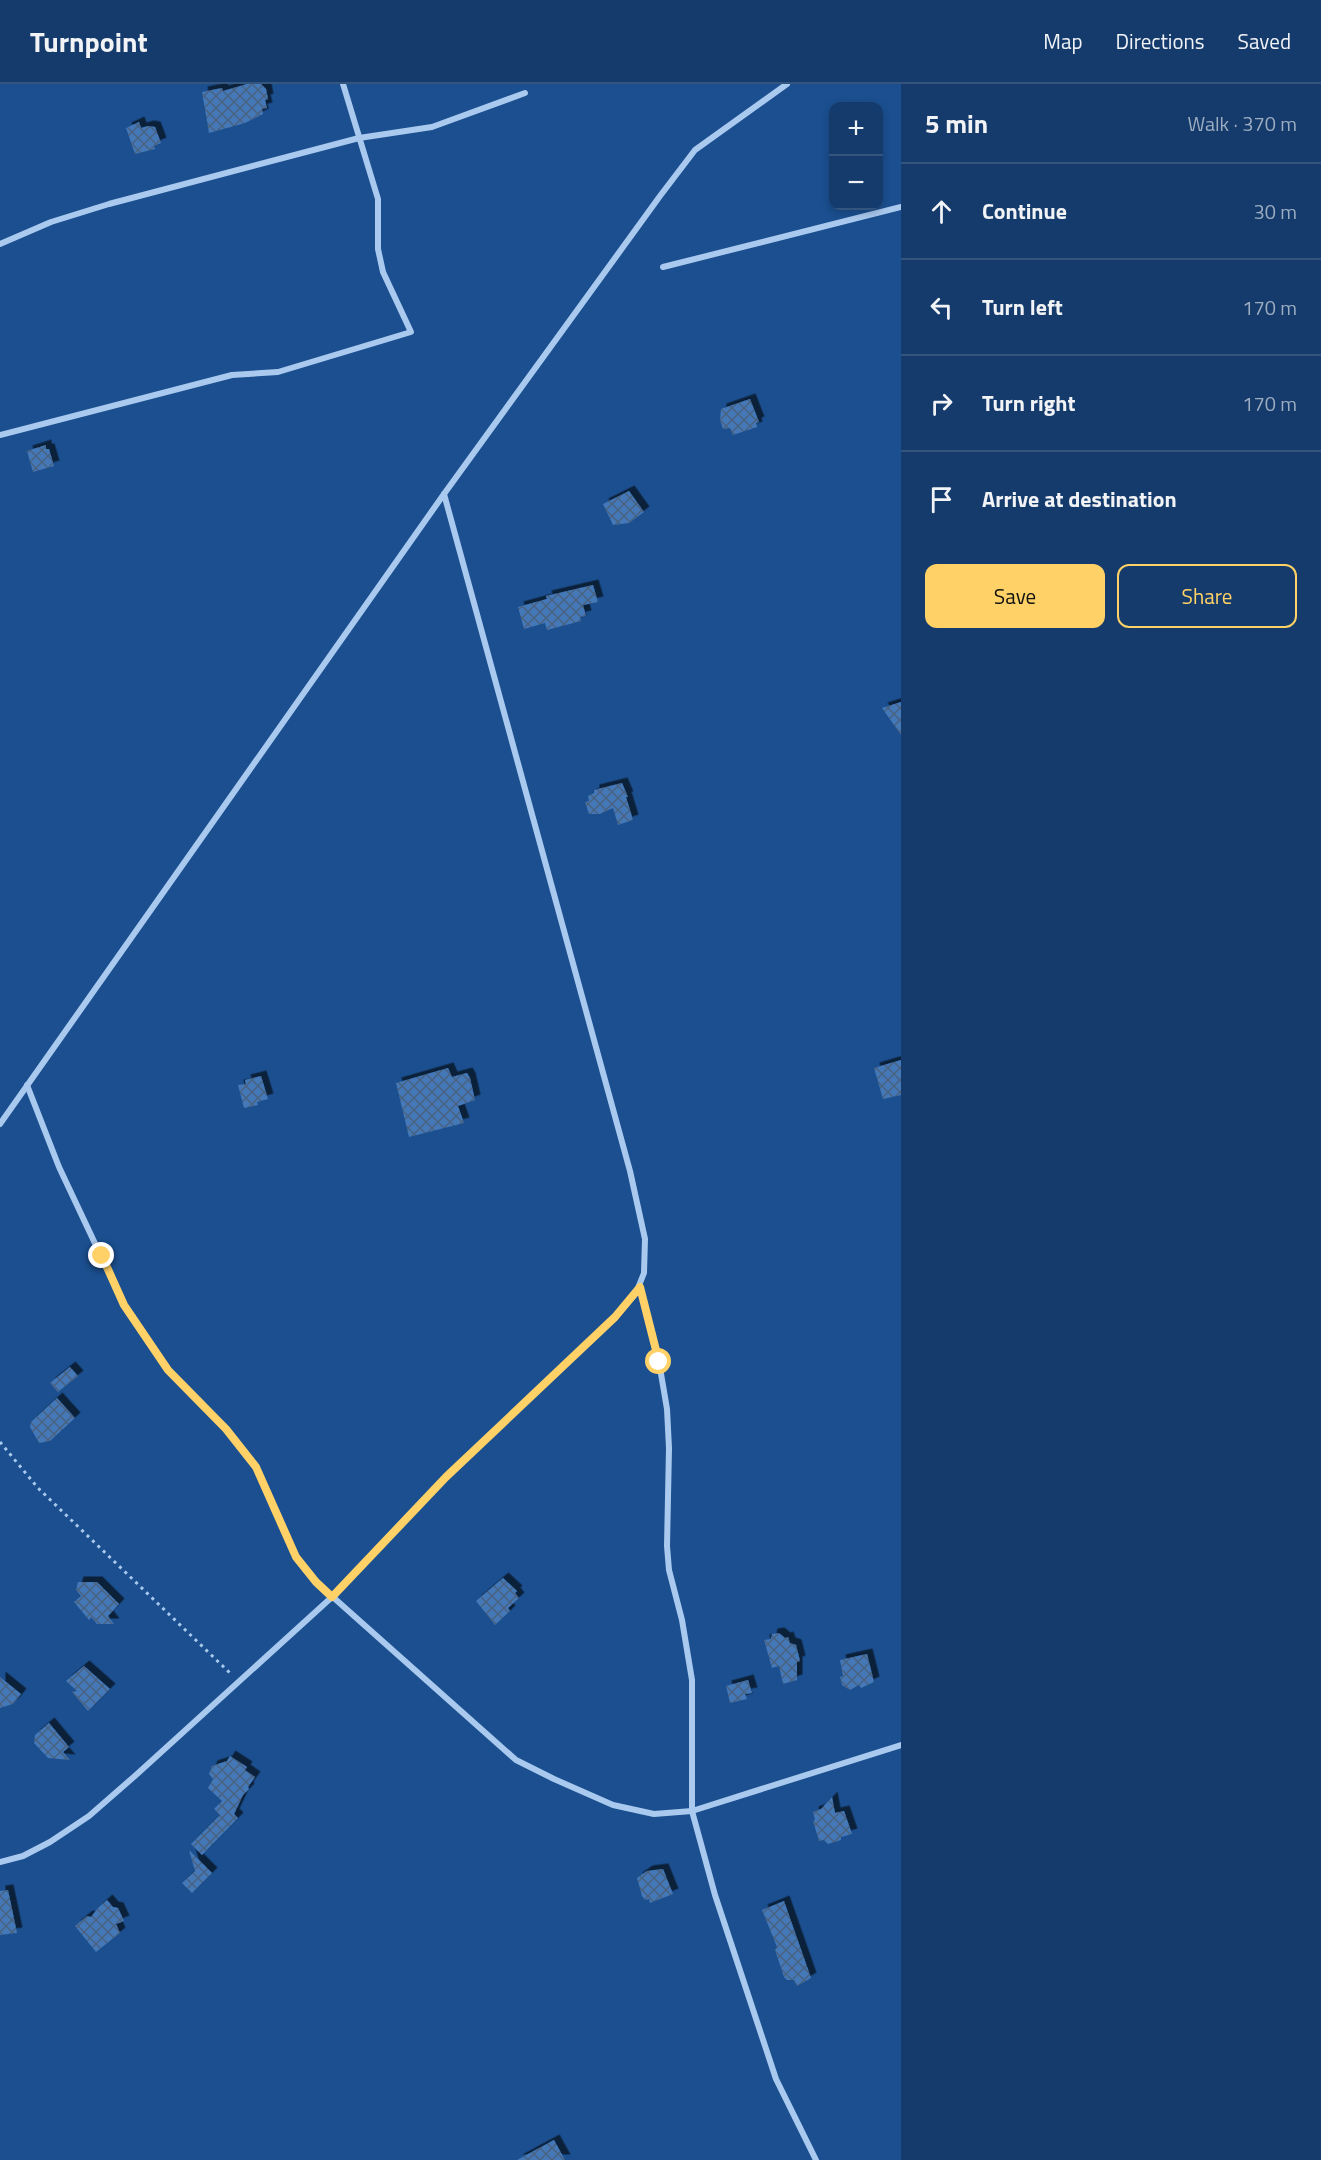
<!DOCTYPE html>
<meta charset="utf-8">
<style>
:root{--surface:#143b6b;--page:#214673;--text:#f1f3f6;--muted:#9dadc1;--line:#33557e;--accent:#ffd166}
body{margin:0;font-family:"Titillium Web",sans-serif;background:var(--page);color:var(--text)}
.controls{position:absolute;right:18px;top:18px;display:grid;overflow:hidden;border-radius:12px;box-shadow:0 3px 9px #0003}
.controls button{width:54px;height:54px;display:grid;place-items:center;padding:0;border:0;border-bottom:2px solid var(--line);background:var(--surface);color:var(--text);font:30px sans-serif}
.stop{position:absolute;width:18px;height:18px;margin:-14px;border:4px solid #ffd166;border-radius:50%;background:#fff}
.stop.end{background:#ffd166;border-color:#fff;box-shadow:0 2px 6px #0008}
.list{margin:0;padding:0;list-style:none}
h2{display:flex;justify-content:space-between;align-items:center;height:78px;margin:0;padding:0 24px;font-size:26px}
h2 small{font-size:20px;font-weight:400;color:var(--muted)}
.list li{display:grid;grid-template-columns:39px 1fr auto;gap:18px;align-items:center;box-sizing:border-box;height:96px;padding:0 24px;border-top:2px solid var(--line)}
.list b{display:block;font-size:22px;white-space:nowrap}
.list em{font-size:20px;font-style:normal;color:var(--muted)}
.actions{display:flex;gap:12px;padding:18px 24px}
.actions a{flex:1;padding:14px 0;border:2px solid var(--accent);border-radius:12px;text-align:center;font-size:21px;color:var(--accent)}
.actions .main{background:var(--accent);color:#111}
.icon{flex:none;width:33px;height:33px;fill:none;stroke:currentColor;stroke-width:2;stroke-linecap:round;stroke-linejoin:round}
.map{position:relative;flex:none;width:901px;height:2076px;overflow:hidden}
header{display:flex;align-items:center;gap:36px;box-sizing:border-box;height:84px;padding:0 30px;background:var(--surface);border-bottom:2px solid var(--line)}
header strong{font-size:28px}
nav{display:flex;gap:33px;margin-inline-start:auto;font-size:21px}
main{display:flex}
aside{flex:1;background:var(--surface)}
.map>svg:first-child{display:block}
.building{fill:url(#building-cross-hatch);filter:url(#shadow)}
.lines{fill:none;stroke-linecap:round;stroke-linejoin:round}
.path{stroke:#a9c9ee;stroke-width:3;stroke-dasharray:3 4.5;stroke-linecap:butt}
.street{stroke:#a9c9ee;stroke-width:6}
.route{stroke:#ffd166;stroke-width:8}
</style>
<header>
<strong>Turnpoint</strong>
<nav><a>Map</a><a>Directions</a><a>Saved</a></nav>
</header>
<main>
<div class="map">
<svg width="901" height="2076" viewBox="0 0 901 2076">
<defs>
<pattern id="building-cross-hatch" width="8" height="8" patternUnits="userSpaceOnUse" patternTransform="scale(1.5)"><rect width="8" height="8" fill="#4478b7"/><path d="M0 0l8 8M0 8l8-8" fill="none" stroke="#486282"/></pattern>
<filter id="shadow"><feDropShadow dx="5.5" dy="-5.5" stdDeviation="0" flood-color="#0009"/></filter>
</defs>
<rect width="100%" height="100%" fill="#1b4f8f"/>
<!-- building -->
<g class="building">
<path d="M 247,0 L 261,0 L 266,5 L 268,15 L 265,16 L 267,24 L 262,25 L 263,30 L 245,39 L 209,49 L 202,8 L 222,4 L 223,7 Z"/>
<path d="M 139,38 L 141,44 L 148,42 L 155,43 L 161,59 L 154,62 L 155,65 L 135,70 L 126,44 Z"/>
<path d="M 750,315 L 759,338 L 756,339 L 757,343 L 733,351 L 730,344 L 723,345 L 720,336 L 721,325 Z"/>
<path d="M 46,361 L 46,365 L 49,365 L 54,382 L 33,388 L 27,367 Z"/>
<path d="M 629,407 L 644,428 L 629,439 L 613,441 L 603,420 Z"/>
<path d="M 593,501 L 598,518 L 583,521 L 586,532 L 580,533 L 581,537 L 547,546 L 545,539 L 524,545 L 518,523 L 547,515 L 546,512 Z"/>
<path d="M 901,618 L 901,651 L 882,624 Z"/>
<path d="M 622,699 L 628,713 L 626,713 L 633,736 L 618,741 L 613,724 L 600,730 L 589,730 L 585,718 L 589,717 L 588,712 L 594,709 L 594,706 Z"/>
<path d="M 901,976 L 901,1011 L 883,1015 L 874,984 Z"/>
<path d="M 448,984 L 452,993 L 467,989 L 470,994 L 475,1016 L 458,1022 L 464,1039 L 409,1053 L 396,999 Z"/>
<path d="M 261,992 L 268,1015 L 257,1018 L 258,1021 L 244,1024 L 238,1001 L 246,1000 L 245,996 Z"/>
<path d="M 70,1283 L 78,1292 L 58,1308 L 50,1299 Z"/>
<path d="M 57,1314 L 75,1334 L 50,1357 L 39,1359 L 30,1343 L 31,1338 Z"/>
<path d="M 503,1494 L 517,1507 L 515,1509 L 519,1514 L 508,1524 L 510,1527 L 495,1541 L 476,1517 Z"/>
<path d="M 78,1498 L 97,1498 L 119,1520 L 108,1532 L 114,1540 L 97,1540 L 91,1533 L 89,1536 L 74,1518 L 81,1512 L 76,1506 Z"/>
<path d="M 779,1549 L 785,1554 L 788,1553 L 790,1559 L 796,1561 L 800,1577 L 797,1578 L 797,1596 L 783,1600 L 779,1582 L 772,1584 L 764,1556 L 771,1555 L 772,1550 Z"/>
<path d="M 867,1570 L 874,1598 L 861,1604 L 859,1601 L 850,1606 L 842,1601 L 840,1593 L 843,1592 L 840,1576 Z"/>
<path d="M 84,1582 L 110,1605 L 88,1627 L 72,1608 L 77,1607 L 66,1597 Z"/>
<path d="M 0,1593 L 21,1610 L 13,1620 L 0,1624 Z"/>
<path d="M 748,1596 L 752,1609 L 745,1610 L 747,1615 L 730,1619 L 726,1602 Z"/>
<path d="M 49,1639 L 69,1663 L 63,1668 L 70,1676 L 48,1674 L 34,1659 L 35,1651 Z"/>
<path d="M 230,1672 L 247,1683 L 245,1686 L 255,1693 L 248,1703 L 249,1705 L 243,1711 L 234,1730 L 238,1734 L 202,1771 L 191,1760 L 220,1731 L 214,1725 L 222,1717 L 208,1704 L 213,1695 L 209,1690 L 212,1682 L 227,1677 Z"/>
<path d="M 832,1713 L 835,1729 L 844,1727 L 852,1750 L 841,1753 L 841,1756 L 828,1760 L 824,1756 L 819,1757 L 813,1737 L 815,1736 L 813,1728 L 821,1725 Z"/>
<path d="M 189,1766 L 212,1789 L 192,1809 L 182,1799 L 195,1787 Z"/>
<path d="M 663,1785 L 673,1810 L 650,1819 L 649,1815 L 645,1816 L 642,1812 L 637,1794 L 647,1787 Z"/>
<path d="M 8,1806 L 17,1849 L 0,1851 L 0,1807 Z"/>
<path d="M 107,1816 L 113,1823 L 118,1824 L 124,1837 L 116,1840 L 120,1849 L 96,1868 L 75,1842 L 87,1832 L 91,1833 L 98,1824 Z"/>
<path d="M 784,1817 L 811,1894 L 797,1902 L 794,1896 L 787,1896 L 784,1893 L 775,1866 L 777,1863 L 762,1826 Z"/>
<path d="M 554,2056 L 565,2076 L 517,2076 Z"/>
</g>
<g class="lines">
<!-- path -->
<path class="path" d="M 0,1358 L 38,1404 L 231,1590"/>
<!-- street -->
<g class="street">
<path d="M 0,160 L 51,138 L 109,120 L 359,54 L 432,43 L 525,9"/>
<path d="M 663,183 L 901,123"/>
<path d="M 0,351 L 232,291 L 278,288 L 411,248 L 383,188 L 378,165 L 378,115 L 343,0"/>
<path d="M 27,1001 L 59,1083 L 124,1221 L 168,1286 L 226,1345 L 256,1383 L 296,1473 L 316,1498 L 516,1676 L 554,1695 L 613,1721 L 654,1730 L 692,1727 L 901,1661"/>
<path d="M 0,1040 L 444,410 L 660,112 L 695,66 L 787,0"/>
<path d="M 640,1203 L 659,1278 L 667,1325 L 669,1364 L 667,1462 L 669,1486 L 682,1536 L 692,1596 L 692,1727 L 715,1811 L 776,1995 L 816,2076"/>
<path d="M 0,1778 L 23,1772 L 50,1758 L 89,1732 L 136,1691 L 332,1513 L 446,1393 L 615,1233 L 636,1209 L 644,1189 L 645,1155 L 630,1087 L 444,410"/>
</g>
</g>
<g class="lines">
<!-- route -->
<path class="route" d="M 102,1172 L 124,1221 L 168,1286 L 226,1345 L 256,1383 L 296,1473 L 316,1498 L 332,1513 L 446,1393 L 615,1233 L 640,1203 L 659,1278"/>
</g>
</svg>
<div class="controls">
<button>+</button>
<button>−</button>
</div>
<div class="stop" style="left:659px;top:1278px"></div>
<div class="stop end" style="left:102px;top:1172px"></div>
</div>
<aside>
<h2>5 min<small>Walk · 370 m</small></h2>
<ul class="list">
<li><svg class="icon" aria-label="ahead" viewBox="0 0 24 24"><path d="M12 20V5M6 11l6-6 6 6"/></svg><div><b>Continue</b></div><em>30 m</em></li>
<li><svg class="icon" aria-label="left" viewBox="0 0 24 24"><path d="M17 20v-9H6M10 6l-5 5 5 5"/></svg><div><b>Turn left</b></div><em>170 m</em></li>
<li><svg class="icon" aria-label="right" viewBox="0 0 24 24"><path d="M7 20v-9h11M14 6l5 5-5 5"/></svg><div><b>Turn right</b></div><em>170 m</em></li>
<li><svg class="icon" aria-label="arrive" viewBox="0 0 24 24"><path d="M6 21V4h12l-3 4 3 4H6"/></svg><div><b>Arrive at destination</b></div></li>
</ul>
<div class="actions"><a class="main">Save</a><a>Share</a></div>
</aside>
</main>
